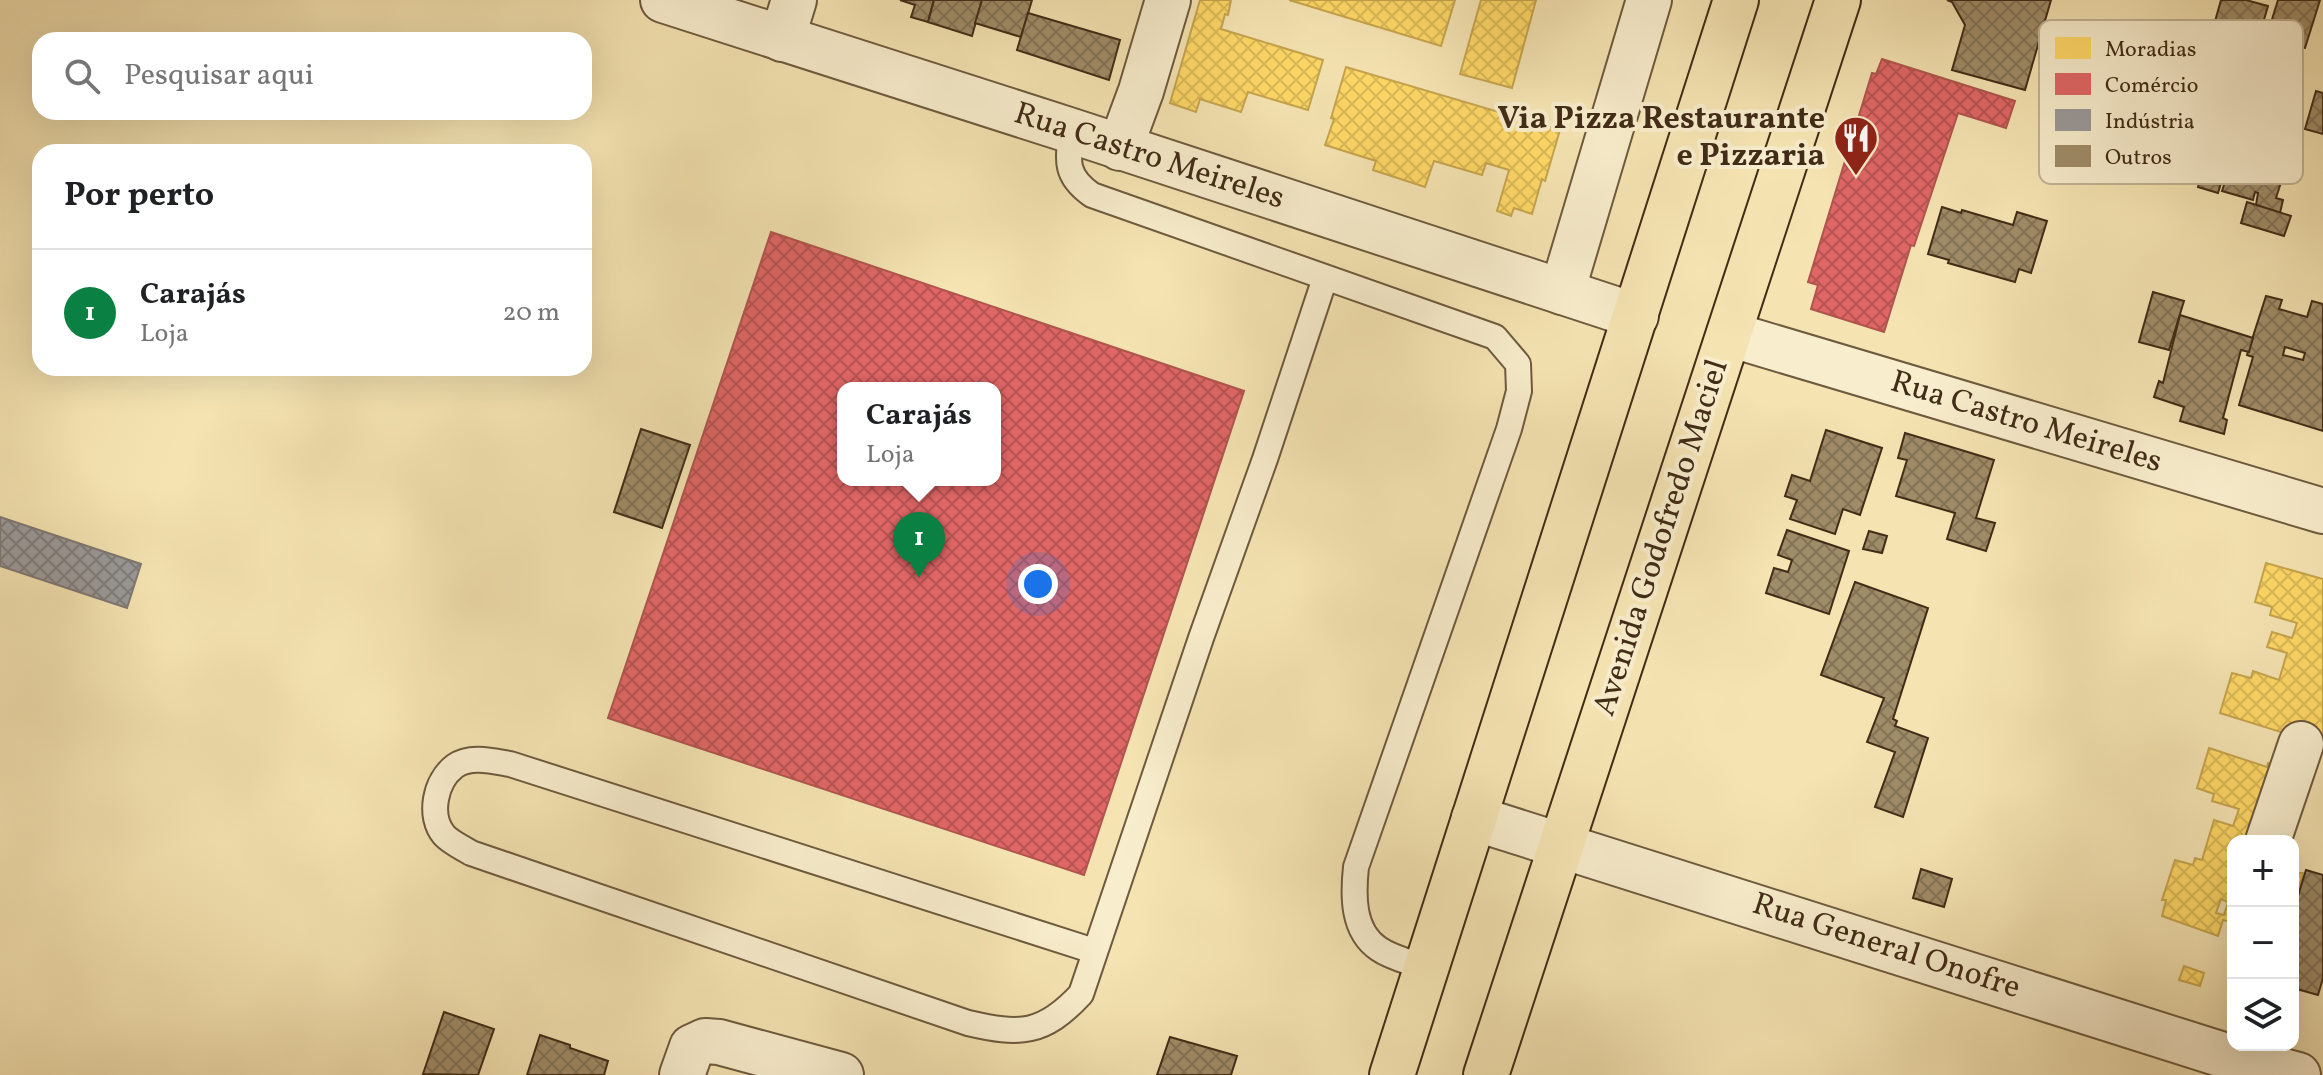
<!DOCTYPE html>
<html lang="pt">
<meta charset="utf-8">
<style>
:root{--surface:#fff;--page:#f2f2f2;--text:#202124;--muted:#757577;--line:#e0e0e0;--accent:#0b8043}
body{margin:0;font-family:Vollkorn,serif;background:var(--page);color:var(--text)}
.controls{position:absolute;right:24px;bottom:24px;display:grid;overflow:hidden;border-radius:16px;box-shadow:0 8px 32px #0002}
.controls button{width:72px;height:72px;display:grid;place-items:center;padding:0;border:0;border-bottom:2px solid var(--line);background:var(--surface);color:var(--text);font:40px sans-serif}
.you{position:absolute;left:1038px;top:584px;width:28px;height:28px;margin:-20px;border:6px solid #fff;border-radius:50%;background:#1a73e8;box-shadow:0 0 0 12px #1a73e833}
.badge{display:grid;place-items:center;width:52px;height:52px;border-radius:50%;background:var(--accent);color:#fff;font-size:26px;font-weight:700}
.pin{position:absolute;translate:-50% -66px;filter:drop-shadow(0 2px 4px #0008)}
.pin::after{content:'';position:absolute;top:42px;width:28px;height:24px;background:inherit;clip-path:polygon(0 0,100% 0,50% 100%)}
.popup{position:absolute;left:837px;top:382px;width:164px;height:104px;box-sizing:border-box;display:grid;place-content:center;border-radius:16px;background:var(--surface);filter:drop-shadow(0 2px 6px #0005);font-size:26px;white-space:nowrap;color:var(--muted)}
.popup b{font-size:30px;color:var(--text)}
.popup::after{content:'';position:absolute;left:50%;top:100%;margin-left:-16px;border:16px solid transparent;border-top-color:var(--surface)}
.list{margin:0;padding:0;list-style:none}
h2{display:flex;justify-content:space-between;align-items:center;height:104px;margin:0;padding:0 32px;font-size:34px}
h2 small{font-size:26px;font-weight:400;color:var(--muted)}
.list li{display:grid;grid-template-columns:52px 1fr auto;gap:24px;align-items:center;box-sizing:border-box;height:128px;padding:0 32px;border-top:2px solid var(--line)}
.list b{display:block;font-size:30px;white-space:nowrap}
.list p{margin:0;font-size:26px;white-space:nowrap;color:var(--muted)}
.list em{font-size:26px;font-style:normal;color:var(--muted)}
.icon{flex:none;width:44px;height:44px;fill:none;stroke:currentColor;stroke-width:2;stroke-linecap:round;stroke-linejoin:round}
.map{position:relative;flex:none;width:2323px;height:1075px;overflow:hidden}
.search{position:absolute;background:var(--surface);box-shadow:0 8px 32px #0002;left:32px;top:32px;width:560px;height:88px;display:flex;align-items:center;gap:20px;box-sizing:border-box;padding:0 28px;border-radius:24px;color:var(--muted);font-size:30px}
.panel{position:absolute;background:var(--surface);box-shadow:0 8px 32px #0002;left:32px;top:144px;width:560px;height:232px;border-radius:24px}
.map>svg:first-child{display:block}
.homes{fill:url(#homes-cross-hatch);stroke:#c6a54e;stroke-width:2;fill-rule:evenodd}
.shops{fill:url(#shops-cross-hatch);stroke:#b0554e;stroke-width:2;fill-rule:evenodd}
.industry{fill:url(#industry-cross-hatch);stroke:#7f7872;stroke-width:2}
.building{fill:url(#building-cross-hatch);stroke:#412c17;stroke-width:2;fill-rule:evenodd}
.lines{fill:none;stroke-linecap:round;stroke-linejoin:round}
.service-casing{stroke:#6e5a3e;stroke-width:28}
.minor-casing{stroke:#6e5a3e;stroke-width:48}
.primary-casing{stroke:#412c17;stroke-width:48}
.service{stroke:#f8edcd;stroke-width:24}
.minor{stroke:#f8edcd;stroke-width:44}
.primary{stroke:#f5e4b2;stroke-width:44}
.labels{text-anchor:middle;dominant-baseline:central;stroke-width:8;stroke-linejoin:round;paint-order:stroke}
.poi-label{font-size:32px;font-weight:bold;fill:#412c17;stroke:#f8edcd;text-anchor:end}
.street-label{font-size:32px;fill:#412c17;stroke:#f8edcd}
.key{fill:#f8edcd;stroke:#c1b396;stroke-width:2}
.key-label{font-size:22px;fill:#412c17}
</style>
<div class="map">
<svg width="2323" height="1075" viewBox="0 0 2323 1075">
<defs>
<pattern id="homes-cross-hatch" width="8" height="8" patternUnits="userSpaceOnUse" patternTransform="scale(2)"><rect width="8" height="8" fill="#ffd966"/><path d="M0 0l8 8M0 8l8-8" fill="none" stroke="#dcba58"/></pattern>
<pattern id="shops-cross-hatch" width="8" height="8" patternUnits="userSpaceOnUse" patternTransform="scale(2)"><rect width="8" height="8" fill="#e06666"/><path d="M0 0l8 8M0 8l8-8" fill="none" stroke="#b75453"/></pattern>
<pattern id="industry-cross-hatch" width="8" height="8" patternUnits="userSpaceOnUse" patternTransform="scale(2)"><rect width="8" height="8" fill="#999"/><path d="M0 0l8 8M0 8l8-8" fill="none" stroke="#7e7d7c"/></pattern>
<pattern id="building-cross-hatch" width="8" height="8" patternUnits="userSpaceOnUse" patternTransform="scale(2)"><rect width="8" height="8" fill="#9f8c68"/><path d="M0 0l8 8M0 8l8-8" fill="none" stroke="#837355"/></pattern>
</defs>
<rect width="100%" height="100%" fill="#f5e4b2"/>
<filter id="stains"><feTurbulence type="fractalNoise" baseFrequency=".0025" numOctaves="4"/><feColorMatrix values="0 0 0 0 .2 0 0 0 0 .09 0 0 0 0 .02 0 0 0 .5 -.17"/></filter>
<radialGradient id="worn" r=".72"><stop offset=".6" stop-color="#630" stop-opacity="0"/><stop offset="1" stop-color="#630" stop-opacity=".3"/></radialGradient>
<!-- homes -->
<g class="homes">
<path d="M 1200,0 L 1231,0 L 1228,15 L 1225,14 L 1221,29 L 1323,60 L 1308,110 L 1248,92 L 1241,112 L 1200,99 L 1196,112 L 1170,103 Z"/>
<path d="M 1289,0 L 1455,0 L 1441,46 Z"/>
<path d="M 1481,0 L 1536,0 L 1512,88 L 1460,74 Z"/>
<path d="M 1346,67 L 1560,130 L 1545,181 L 1542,179 L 1532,214 L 1514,208 L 1511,216 L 1497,211 L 1509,170 L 1486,163 L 1482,175 L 1434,161 L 1425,187 L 1373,170 L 1376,161 L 1325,145 L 1334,119 L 1331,118 L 1332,115 Z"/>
<path d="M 2266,563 L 2323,579 L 2323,731 L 2319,744 L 2220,713 L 2232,673 L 2251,678 L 2253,671 L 2279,680 L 2287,653 L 2267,647 L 2272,632 L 2292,638 L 2297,623 L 2270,615 L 2272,607 L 2255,602 Z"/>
<path d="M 2209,748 L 2267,767 L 2268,763 L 2309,776 L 2289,841 L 2233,841 L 2233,923 L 2223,920 L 2218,936 L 2162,916 L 2166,900 L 2162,900 L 2175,860 L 2193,865 L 2195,858 L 2202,860 L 2214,820 L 2233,826 L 2239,809 L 2212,801 L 2214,794 L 2197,788 ZM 2221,899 L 2228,902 L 2224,915 L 2216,913 Z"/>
<path d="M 2293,873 L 2303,873 L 2293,907 Z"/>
<path d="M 2184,966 L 2204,973 L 2200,986 L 2179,980 Z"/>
</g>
<!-- shops -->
<g class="shops">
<path d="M 1882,59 L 2015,101 L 2006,128 L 1958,113 L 1914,246 L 1911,245 L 1884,332 L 1811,309 L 1818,285 L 1808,282 L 1872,73 L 1876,74 Z"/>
<path d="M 771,232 L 1244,391 L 1084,875 L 608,718 ZM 843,388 L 995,388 L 995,480 L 843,480 Z"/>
</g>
<!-- industry -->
<path class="industry" d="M 0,517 L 141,564 L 127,608 L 0,566 Z"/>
<!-- building -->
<g class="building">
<path d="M 900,0 L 934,0 L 928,22 L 911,17 L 915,5 Z"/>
<path d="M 934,0 L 982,0 L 972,36 L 928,22 Z"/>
<path d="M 982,0 L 1032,0 L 1021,37 L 975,23 Z"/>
<path d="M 1947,0 L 2051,0 L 2025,90 L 1952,70 L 1965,25 L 1952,2 Z"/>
<path d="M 2221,0 L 2246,0 L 2268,6 L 2257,44 L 2212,32 Z"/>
<path d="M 2278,0 L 2320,0 L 2305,48 L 2289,42 L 2278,77 L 2256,71 Z"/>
<path d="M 1028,13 L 1120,40 L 1109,80 L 1017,50 Z"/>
<path d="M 2316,91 L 2323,93 L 2323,134 L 2305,129 Z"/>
<path d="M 2249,108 L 2272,115 L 2274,110 L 2301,119 L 2276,198 L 2283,200 L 2280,213 L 2256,205 L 2258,193 L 2255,192 L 2253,200 L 2222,191 Z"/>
<path d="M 2206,158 L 2227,164 L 2218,193 L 2198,187 Z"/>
<path d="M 2247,202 L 2291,216 L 2284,236 L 2241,223 Z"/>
<path d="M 1942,207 L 1961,213 L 1962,210 L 2013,225 L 2017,212 L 2047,221 L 2031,273 L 2019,269 L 2015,282 L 1948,263 L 1949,260 L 1928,254 Z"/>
<path d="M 2153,292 L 2184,301 L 2169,350 L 2139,342 Z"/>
<path d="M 2266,296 L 2282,300 L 2279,309 L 2307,317 L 2312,301 L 2323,304 L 2323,431 L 2239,405 L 2253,357 L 2247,355 ZM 2285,347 L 2305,353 L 2303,360 L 2283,355 Z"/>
<path d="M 2180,315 L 2253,338 L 2249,352 L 2241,350 L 2223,418 L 2227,420 L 2224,434 L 2180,421 L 2184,407 L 2154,397 L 2159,381 L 2163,383 Z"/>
<path d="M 641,429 L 690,445 L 662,528 L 614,512 Z"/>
<path d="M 1826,430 L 1882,448 L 1860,515 L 1843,509 L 1835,534 L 1790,519 L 1797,500 L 1785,496 L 1792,475 L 1810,481 Z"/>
<path d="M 1905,433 L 1994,460 L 1976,518 L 1995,523 L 1986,551 L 1947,539 L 1955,513 L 1896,496 L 1907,460 L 1898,458 Z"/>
<path d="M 1787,530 L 1849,551 L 1829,614 L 1766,593 L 1774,568 L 1788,572 L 1792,560 L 1778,555 Z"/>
<path d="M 1869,531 L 1887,536 L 1882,553 L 1863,549 Z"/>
<path d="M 1855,582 L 1928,608 L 1893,719 L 1897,721 L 1895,726 L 1928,738 L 1903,817 L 1875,807 L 1895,752 L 1867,742 L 1884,698 L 1821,675 Z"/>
<path d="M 1921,869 L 1952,879 L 1944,907 L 1913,898 Z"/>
<path d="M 2306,870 L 2323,875 L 2323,978 L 2318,995 L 2293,988 L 2293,912 Z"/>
<path d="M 444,1012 L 494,1029 L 478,1075 L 423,1074 Z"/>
<path d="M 540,1035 L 570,1045 L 570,1048 L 608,1061 L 604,1075 L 527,1075 Z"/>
<path d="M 1170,1037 L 1237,1056 L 1231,1075 L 1157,1075 Z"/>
</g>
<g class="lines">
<!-- service casing -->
<g class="service-casing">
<g id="service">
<path d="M 1072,131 C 1067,161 1065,176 1092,195 L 1495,337 L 1518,364 L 1519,391 L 1509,429 L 1356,867 C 1353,895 1352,931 1379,949 C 1392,958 1411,962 1426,968"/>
<path d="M 1094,951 L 510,764 C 493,761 470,755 455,766 C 435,781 428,816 444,835 C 450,842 463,848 471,853 L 968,1023 C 1020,1035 1043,1035 1081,994 L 1201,638 L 1265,459 L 1325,278"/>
</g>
</g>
<!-- minor casing -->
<g class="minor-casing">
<g id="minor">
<path d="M 663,0 L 1072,131 L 1636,316"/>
<path d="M 782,39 L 794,0"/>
<path d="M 1120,148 L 1141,91 L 1168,0"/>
<path d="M 1562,292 L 1649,0"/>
<path d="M 1729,334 L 2323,511"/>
<path d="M 1474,818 L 2220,1054 L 2298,1075"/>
<path d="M 2268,841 L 2301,744"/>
<path d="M 682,1075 L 692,1047 L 705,1041 L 719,1042 L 841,1075"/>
</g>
</g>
<!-- primary casing -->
<g class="primary-casing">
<g id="primary">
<path d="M 1392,1075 L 1736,0"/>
<path d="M 1486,1075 L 1838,0"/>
</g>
</g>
<!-- service -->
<use href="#service" class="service"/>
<!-- minor -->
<use href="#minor" class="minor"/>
<!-- primary -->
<use href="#primary" class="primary"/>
</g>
<!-- icons -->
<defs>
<g id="restaurant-pin" transform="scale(2.3)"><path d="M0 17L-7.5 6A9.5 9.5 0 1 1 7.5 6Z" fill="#8f2418" stroke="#f8edcd"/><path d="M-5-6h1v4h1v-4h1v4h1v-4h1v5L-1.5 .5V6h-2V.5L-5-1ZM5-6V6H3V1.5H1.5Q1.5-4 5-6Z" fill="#fff"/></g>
</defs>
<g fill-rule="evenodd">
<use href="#restaurant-pin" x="1856" y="138"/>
</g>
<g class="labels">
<!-- poi labels -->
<g class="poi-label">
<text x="1825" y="120">Via Pizza Restaurante<tspan x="1825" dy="37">e Pizzaria</tspan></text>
</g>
<!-- street labels -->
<g class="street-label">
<text transform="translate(1149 157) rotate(18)">Rua Castro Meireles</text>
<text transform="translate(2026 423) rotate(17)">Rua Castro Meireles</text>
<text transform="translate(1662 538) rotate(-72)">Avenida Godofredo Maciel</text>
<text transform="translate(1886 947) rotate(18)">Rua General Onofre</text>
</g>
</g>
<!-- legend -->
<rect x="2039" y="20" width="264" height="164" rx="12" class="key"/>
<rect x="2055" y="37" width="36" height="22" fill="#ffd966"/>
<rect x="2055" y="73" width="36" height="22" fill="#e06666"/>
<rect x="2055" y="109" width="36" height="22" fill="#999"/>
<rect x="2055" y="145" width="36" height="22" fill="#9f8c68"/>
<g class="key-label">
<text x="2105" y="56">Moradias</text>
<text x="2105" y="92">Comércio</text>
<text x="2105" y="128">Indústria</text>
<text x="2105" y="164">Outros</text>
</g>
<rect width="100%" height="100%" filter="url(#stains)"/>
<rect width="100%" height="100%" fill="url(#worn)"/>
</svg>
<div class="controls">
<button>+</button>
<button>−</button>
<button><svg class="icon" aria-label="layers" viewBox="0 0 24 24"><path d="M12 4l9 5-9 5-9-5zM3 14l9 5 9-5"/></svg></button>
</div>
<div class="you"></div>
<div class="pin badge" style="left:919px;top:578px">1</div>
<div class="popup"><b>Carajás</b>Loja</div>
<div class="search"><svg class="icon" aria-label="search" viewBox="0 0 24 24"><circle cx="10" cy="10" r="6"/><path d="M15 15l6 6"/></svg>Pesquisar aqui</div>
<section class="panel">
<h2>Por perto<small></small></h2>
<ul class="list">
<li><span class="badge">1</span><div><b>Carajás</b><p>Loja</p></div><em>20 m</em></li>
</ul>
</section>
</div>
